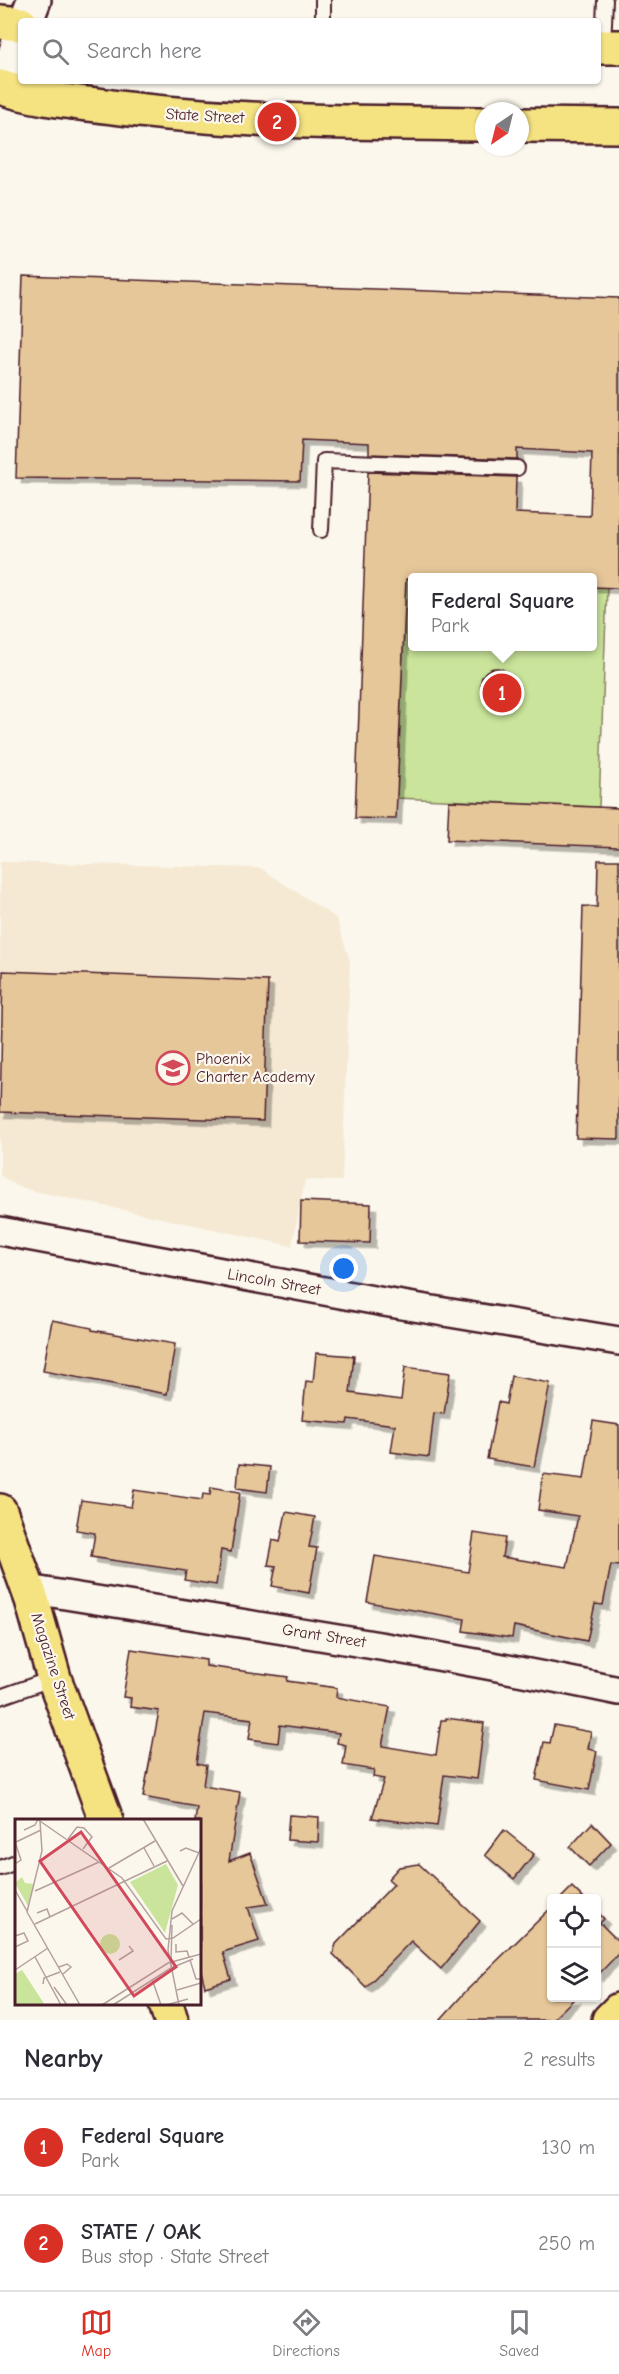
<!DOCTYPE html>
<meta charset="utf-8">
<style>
:root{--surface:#fff;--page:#f7f7f7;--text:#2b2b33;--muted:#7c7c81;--line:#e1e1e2;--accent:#d93025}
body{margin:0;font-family:"Comic Neue",sans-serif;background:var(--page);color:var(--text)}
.controls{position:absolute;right:18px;bottom:18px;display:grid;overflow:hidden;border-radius:6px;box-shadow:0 2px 4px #0004}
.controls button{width:54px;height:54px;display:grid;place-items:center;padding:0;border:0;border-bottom:2px solid var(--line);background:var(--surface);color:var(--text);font:30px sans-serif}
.compass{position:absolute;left:475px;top:102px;width:54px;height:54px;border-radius:50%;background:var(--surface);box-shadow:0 2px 4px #0004;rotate:215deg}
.you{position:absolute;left:344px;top:1269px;width:21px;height:21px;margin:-15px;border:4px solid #fff;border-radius:50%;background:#1a73e8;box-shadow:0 0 0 9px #1a73e833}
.badge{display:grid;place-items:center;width:39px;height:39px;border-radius:50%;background:var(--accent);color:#fff;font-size:20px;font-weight:700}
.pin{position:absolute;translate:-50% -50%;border:3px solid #fff;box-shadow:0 2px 6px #0006}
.popup{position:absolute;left:408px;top:573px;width:189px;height:78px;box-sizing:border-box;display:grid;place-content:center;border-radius:6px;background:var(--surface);filter:drop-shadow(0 2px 4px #0005);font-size:20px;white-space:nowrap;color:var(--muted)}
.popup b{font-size:22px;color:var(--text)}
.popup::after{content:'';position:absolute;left:50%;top:100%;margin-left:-12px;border:12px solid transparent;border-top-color:var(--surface)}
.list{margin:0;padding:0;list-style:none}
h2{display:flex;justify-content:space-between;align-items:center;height:78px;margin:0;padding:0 24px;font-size:26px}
h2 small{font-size:20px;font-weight:400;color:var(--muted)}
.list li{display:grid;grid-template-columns:39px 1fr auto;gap:18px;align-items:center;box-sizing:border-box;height:96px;padding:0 24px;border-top:2px solid var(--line)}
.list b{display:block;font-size:22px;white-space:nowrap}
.list p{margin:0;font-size:20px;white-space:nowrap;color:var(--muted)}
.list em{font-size:20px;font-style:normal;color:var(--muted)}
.icon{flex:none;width:33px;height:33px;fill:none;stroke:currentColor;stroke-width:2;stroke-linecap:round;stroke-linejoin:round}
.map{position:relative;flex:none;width:619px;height:2020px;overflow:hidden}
.search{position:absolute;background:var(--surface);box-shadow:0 2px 4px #0004;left:18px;right:18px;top:18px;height:66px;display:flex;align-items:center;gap:15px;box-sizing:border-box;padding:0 21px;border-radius:6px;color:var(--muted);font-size:22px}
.sheet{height:270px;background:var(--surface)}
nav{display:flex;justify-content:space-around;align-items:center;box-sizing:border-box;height:84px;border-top:2px solid var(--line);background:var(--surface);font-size:16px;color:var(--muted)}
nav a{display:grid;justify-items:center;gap:3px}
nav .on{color:var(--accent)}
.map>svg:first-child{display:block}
.built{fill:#f5e9d3}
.green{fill:#cae59b;stroke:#8a8263;stroke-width:1.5}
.building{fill:#e6c799;stroke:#4a1f2b;stroke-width:1.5;filter:url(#shadow)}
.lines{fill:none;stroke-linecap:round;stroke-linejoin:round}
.lane-casing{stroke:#4a1f2b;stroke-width:18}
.street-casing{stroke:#4a1f2b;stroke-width:32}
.secondary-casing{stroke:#4a1f2b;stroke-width:38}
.primary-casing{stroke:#4a1f2b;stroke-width:38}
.lane{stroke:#fbf7ec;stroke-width:14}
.street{stroke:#fbf7ec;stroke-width:27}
.secondary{stroke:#fbf7ec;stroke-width:33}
.primary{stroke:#f5e382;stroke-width:33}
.labels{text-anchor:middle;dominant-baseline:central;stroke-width:4.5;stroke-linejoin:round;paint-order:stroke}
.street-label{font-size:16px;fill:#4a1f2b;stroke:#fbf7ec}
.poi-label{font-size:16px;fill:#4a1f2b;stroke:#fbf7ec;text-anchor:start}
.inset-road{fill:none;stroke:#b4a19f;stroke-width:1.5}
.view{fill:#d1495b;fill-opacity:0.15;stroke:#d1495b;stroke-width:3}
.inset-edge{fill:none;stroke:#4a1f2b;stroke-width:3}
</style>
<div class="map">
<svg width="619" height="2020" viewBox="0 0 619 2020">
<defs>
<filter id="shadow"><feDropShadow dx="5.5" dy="5.5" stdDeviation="0" flood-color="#0004"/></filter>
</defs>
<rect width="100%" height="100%" fill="#fbf7ec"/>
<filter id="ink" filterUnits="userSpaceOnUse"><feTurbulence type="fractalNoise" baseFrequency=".0167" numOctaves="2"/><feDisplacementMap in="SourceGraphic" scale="12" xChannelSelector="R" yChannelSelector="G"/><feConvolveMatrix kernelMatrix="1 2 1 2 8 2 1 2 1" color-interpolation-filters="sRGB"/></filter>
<g filter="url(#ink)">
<!-- built -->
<path class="built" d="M 0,862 L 260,868 L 336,918 L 350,961 L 342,1181 L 305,1180 L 292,1246 L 34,1191 L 16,1186 L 0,1175 Z"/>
<!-- green -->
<path class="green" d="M 406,579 L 412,579 L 412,646 L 592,646 L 592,587 L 607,587 L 599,807 L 397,798 Z"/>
<!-- building -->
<g class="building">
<path d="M 23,276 L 619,298 L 619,588 L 592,587 L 592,578 L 406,579 L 396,819 L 355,818 L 368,472 L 516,477 L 515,513 L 590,516 L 592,453 L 517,449 L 517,459 L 369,454 L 369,443 L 302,440 L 300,481 L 16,478 Z"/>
<circle cx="496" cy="683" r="15"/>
<path d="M 449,801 L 619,808 L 619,847 L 447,840 Z"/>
<path d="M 598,860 L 619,860 L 619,1139 L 576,1138 L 583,906 L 597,907 Z"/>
<path d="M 3,971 L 268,981 L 263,1121 L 0,1112 Z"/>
<path d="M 301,1201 L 371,1204 L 370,1243 L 300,1241 Z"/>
<path d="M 52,1320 L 92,1328 L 92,1330 L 175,1344 L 167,1394 L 43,1371 Z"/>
<path d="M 316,1353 L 354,1356 L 350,1393 L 401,1400 L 405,1367 L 450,1373 L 444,1414 L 434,1413 L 429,1457 L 391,1452 L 395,1425 L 348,1419 L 347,1424 L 302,1420 L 306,1381 L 313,1382 Z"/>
<path d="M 511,1376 L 550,1383 L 534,1467 L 487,1459 L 498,1402 L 506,1404 Z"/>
<path d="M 593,1421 L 619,1425 L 619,1566 L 611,1565 L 603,1605 L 595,1604 L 587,1641 L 514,1626 L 512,1638 L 463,1631 L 465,1619 L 367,1602 L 375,1556 L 468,1572 L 474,1533 L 505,1538 L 502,1557 L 567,1567 L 578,1516 L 538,1510 L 543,1474 L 584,1479 Z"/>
<path d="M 239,1464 L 270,1467 L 267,1492 L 237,1488 Z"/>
<path d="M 211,1487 L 240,1492 L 231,1552 L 221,1550 L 216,1585 L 184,1580 L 186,1571 L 91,1557 L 95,1533 L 76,1530 L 81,1500 L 131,1507 L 134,1490 L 202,1500 L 203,1494 L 210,1495 Z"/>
<path d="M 286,1512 L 315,1517 L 309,1547 L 317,1548 L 309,1593 L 272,1586 L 276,1566 L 268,1565 L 273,1540 L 280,1542 Z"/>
<path d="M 131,1649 L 206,1660 L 206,1666 L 288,1677 L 287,1681 L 337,1688 L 336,1697 L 390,1707 L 382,1746 L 436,1755 L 441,1720 L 446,1720 L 446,1718 L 484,1723 L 477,1779 L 444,1775 L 437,1826 L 372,1818 L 384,1779 L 373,1777 L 374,1770 L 343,1765 L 346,1745 L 337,1743 L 339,1733 L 280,1725 L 278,1743 L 249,1739 L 252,1719 L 205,1713 L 197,1763 L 206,1765 L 203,1786 L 240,1792 L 229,1861 L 250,1853 L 268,1904 L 248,1907 L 259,1941 L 223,1952 L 231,1979 L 205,1987 L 200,1967 L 200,1821 L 195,1821 L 197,1807 L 143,1797 L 159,1711 L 130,1707 L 131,1698 L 123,1697 Z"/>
<path d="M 554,1725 L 591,1732 L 588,1749 L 597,1751 L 589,1790 L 536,1780 L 544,1742 L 550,1743 Z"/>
<path d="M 289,1815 L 319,1817 L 318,1842 L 287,1840 Z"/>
<path d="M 592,1823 L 611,1843 L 589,1866 L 570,1847 Z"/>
<path d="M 504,1830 L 534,1854 L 514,1879 L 485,1855 Z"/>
<path d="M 419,1864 L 480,1921 L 441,1969 L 411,1941 L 366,1987 L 333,1954 L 336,1944 L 394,1884 L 388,1879 L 399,1867 Z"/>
<path d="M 572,1887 L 584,1899 L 560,1899 Z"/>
<path d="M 552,1907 L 552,1998 L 575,1998 L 552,2020 L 440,2020 L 467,1990 Z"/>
<path d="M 597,1911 L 604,1919 L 600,1923 L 619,1942 L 619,1953 L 597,1976 Z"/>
</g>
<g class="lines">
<!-- lane casing -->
<g class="lane-casing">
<g id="lane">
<path d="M 323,21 L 323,0"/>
<path d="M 603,47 L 605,0"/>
<path d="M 321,530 L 324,461 L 517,468"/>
<path d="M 0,1697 L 54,1678"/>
<path d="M 0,1868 L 16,1862"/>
</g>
</g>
<!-- street casing -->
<g class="street-casing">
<g id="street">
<path d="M 0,1231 L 384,1302 L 619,1341"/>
<path d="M 28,1589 C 225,1621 423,1650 619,1691"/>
</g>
</g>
<!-- secondary casing -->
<g class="secondary-casing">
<g id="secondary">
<path d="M 26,21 L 34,0"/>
<path d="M 4,88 L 21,36"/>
</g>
</g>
<!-- primary casing -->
<g class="primary-casing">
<g id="primary">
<path d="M 0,22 L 21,24"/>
<path d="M 598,47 L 619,47"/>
<path d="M 0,87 C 36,99 74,102 112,107 C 235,123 360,122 484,124"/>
<path d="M 520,125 L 619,126"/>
<path d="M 0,1511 L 32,1600 L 54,1678 L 106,1820"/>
<path d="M 166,2004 L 171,2020"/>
<path d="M 609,2020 L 619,2010"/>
</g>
</g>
<!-- lane -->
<use href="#lane" class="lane"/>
<!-- street -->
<use href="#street" class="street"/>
<!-- secondary -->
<use href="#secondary" class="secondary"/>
<!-- primary -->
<use href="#primary" class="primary"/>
</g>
</g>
<!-- icons -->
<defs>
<g id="school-ring" transform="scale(1.725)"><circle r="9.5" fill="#fbf7ec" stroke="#d1495b" stroke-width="1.5"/><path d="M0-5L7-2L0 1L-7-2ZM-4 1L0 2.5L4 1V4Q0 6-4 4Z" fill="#d1495b"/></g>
</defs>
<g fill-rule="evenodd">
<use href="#school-ring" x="173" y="1068"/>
</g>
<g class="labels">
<!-- street labels -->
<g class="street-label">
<text transform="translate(205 116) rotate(3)">State Street</text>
<text transform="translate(274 1282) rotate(10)">Lincoln Street</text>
<text transform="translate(324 1636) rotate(9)">Grant Street</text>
<text transform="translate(53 1666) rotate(72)">Magazine Street</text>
</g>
<!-- poi labels -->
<g class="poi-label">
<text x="196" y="1059">Phoenix<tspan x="196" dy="18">Charter Academy</tspan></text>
</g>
</g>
<!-- overview -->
<g transform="translate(15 1819)">
<rect width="186" height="186" fill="#fbf7ec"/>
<path d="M 151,45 L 163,66 L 150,114 L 115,63 ZM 7,58 L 10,64 L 19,65 L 13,87 L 0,64 ZM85 125a10 10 0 1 1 20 0a10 10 0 1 1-20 0ZM 7,151 L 30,186 L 0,186 L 0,155 Z" fill="#cae59b"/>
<path class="inset-road" d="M 22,0 L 107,59 L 151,120 L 158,119 L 186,100M 128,0 L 168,67M 25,2 L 27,32 L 12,93 L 65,186M 9,11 L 20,6 L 23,0M 53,20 L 62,8 L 69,9 L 77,18 L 68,30M 0,23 L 6,41 L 0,45M 1,23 L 26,11M 129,29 L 139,47M 165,32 L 171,29 L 184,34M 94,49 L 140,22M 0,71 L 12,92M 20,72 L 84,43M 22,94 L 32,90 L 35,98M 157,100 L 167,94 L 178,105M 20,105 L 152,42M 0,117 L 9,114 L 13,122 L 0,128M 161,125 L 161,133 L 172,132 L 174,138M 20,138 L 46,186M 104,141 L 118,132 L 114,127M 175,141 L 181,160 L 186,160M 156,142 L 157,106M 44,148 L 52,145 L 56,148 L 48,155M 0,151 L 33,129M 137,160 L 146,186M 28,165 L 29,159 L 45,153M 39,168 L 52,186M 162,171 L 186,164M 87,186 L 153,144 L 186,135M 98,186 L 156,149 L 178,140M 151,186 L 173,180M 164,186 L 153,131 L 157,92 L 186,29"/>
<path class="view" d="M 66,13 L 161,148 L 119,177 L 25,42 Z"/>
<rect width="186" height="186" class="inset-edge"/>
</g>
</svg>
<div class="controls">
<button><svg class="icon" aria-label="locate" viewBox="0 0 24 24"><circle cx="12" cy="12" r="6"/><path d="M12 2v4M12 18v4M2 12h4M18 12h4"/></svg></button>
<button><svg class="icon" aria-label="layers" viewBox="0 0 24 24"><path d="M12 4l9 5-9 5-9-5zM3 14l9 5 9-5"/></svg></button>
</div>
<svg class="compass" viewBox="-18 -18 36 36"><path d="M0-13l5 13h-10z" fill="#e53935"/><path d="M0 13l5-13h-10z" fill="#7c7c81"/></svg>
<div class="you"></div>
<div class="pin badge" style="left:502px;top:693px">1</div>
<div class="popup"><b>Federal Square</b>Park</div>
<div class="pin badge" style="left:277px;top:122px">2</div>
<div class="search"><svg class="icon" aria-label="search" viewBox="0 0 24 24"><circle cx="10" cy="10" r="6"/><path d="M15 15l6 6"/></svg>Search here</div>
</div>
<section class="sheet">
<h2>Nearby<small>2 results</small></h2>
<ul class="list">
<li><span class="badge">1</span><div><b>Federal Square</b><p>Park</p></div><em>130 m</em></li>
<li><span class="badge">2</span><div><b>STATE / OAK</b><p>Bus stop · State Street</p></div><em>250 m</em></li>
</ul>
</section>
<nav>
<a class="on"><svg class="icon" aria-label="map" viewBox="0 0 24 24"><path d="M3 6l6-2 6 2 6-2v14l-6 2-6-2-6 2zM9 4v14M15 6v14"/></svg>Map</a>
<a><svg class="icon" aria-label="directions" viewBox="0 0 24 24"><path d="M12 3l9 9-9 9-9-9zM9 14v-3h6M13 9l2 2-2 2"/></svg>Directions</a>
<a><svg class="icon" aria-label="saved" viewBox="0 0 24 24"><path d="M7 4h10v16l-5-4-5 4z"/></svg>Saved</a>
</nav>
